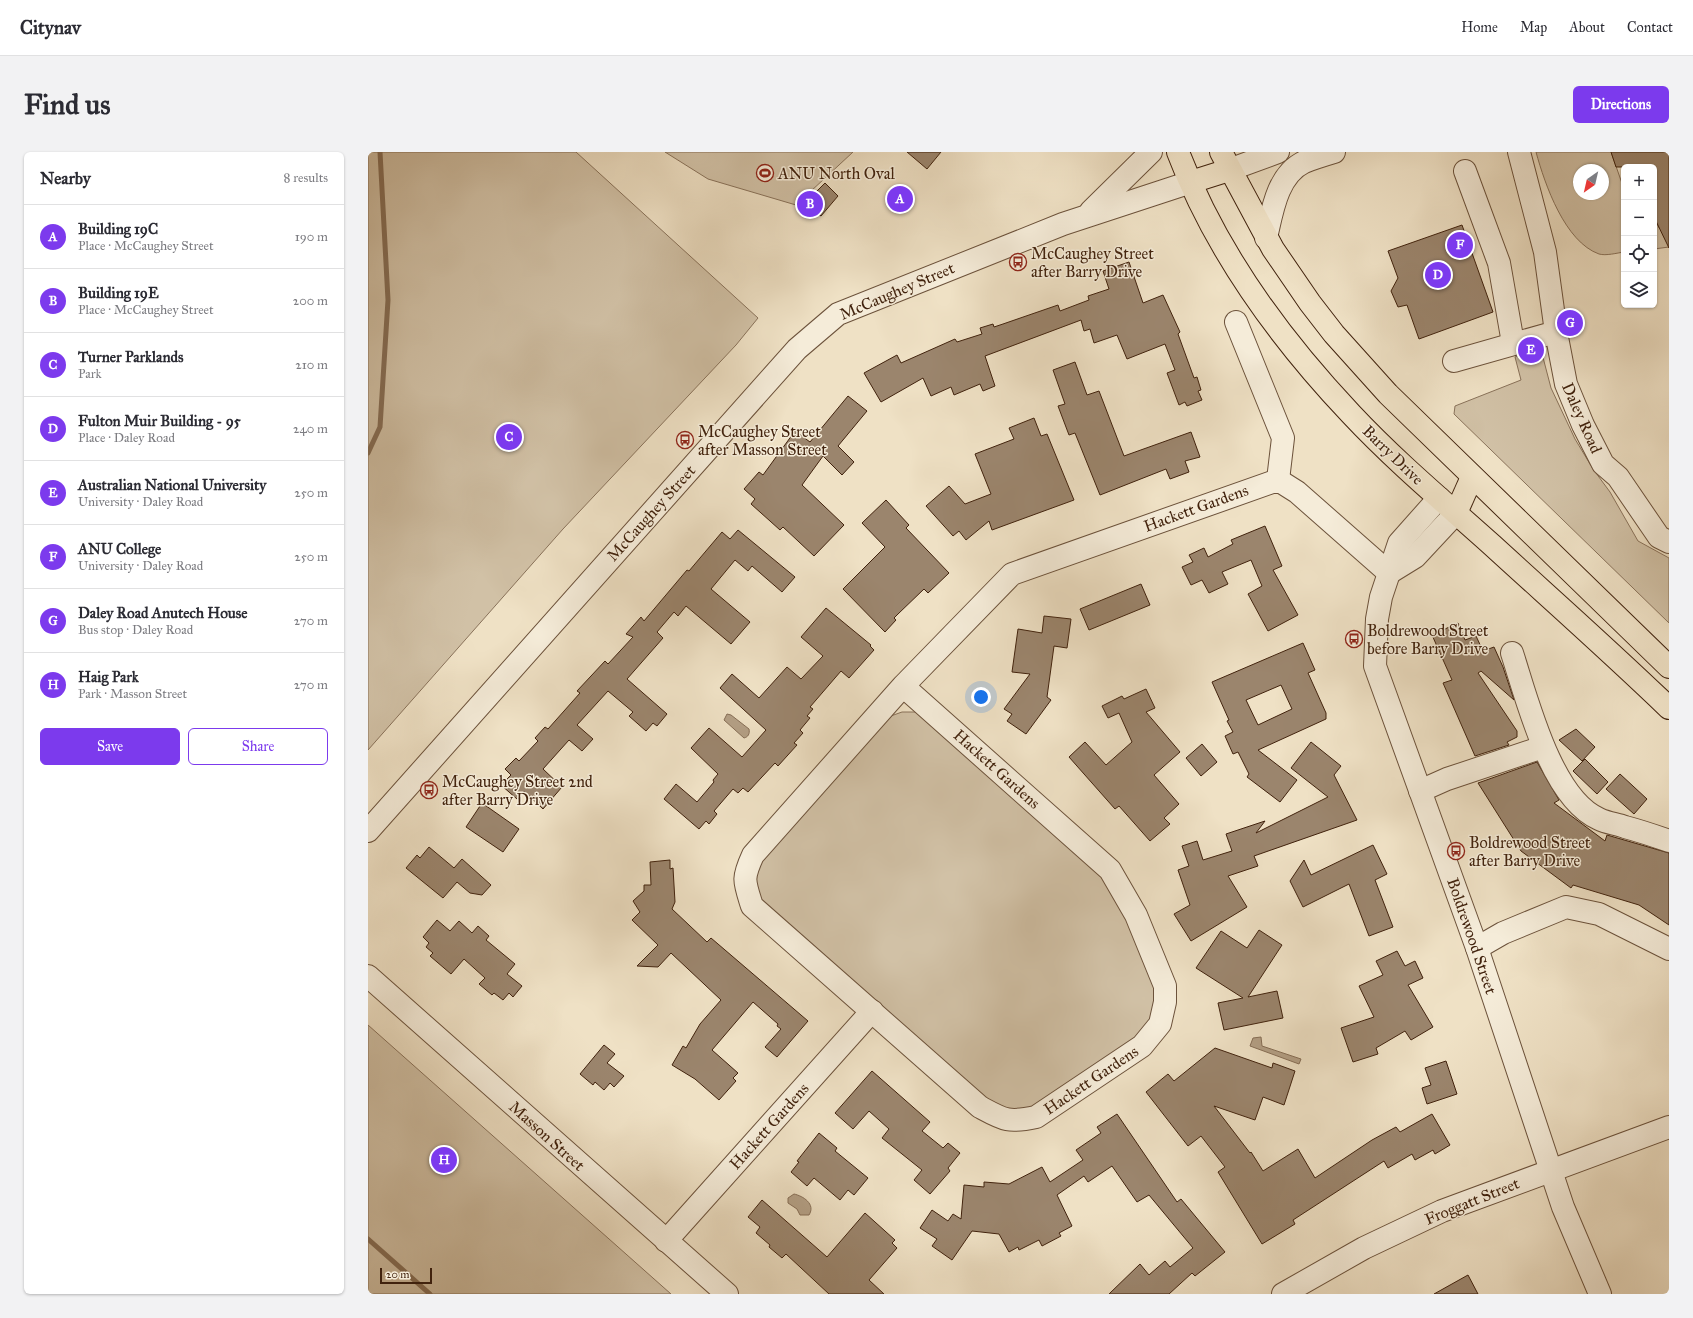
<!DOCTYPE html>
<meta charset="utf-8">
<style>
:root{--surface:#fff;--page:#f2f2f3;--text:#2b2b33;--muted:#7c7c81;--line:#e1e1e2;--accent:#7c3aed}
body{margin:0;font-family:"IM FELL Great Primer",serif;background:var(--page);color:var(--text)}
.controls{position:absolute;right:12px;top:12px;display:grid;overflow:hidden;border-radius:6px;box-shadow:0 1px 3px #0004}
.controls button{width:36px;height:36px;display:grid;place-items:center;padding:0;border:0;border-bottom:1px solid var(--line);background:var(--surface);color:var(--text);font:20px sans-serif}
.compass{position:absolute;left:1205px;top:12px;width:36px;height:36px;border-radius:50%;background:var(--surface);box-shadow:0 1px 3px #0004;rotate:214deg}
.scale{position:absolute;left:12px;bottom:10px;width:52px;box-sizing:border-box;padding-left:4px;border:2px solid #41220d;border-top:0;font-size:11px;line-height:14px;white-space:nowrap;color:#41220d;-webkit-text-stroke:3px #f5ecd9;paint-order:stroke}
.you{position:absolute;left:613px;top:545px;width:14px;height:14px;margin:-10px;border:3px solid #fff;border-radius:50%;background:#1a73e8;box-shadow:0 0 0 6px #1a73e833}
.badge{display:grid;place-items:center;width:26px;height:26px;border-radius:50%;background:var(--accent);color:#fff;font-size:13px;font-weight:700}
.pin{position:absolute;translate:-50% -50%;border:2px solid #fff;box-shadow:0 1px 4px #0006}
.list{margin:0;padding:0;list-style:none}
h2{display:flex;justify-content:space-between;align-items:center;height:52px;margin:0;padding:0 16px;font-size:17px}
h2 small{font-size:13px;font-weight:400;color:var(--muted)}
.list li{display:grid;grid-template-columns:26px 1fr auto;gap:12px;align-items:center;box-sizing:border-box;height:64px;padding:0 16px;border-top:1px solid var(--line)}
.list b{display:block;font-size:15px;white-space:nowrap}
.list p{margin:0;font-size:13px;white-space:nowrap;color:var(--muted)}
.list em{font-size:13px;font-style:normal;color:var(--muted)}
.actions{display:flex;gap:8px;padding:12px 16px}
.actions a{flex:1;padding:9px 0;border:1px solid var(--accent);border-radius:6px;text-align:center;font-size:14px;color:var(--accent)}
.actions .main{background:var(--accent);color:#fff}
.icon{flex:none;width:22px;height:22px;fill:none;stroke:currentColor;stroke-width:2;stroke-linecap:round;stroke-linejoin:round}
.map{position:relative;flex:none;width:1301px;height:1142px;overflow:hidden;border-radius:6px}
header{display:flex;align-items:center;gap:24px;box-sizing:border-box;height:56px;padding:0 20px;background:var(--surface);border-bottom:1px solid var(--line)}
header strong{font-size:19px}
nav{display:flex;gap:22px;margin-inline-start:auto;font-size:14px}
.intro{display:flex;align-items:center;justify-content:space-between;box-sizing:border-box;height:96px;padding:0 24px}
h1{margin:0;font-size:28px}
.button{padding:10px 18px;border-radius:6px;background:var(--accent);color:#fff;font-size:14px;font-weight:700}
main{display:flex;gap:24px;padding:0 24px}
aside{flex:1;background:var(--surface);border-radius:6px;box-shadow:0 1px 3px #0004}
.map>svg:first-child{display:block}
.green{fill:#d1c1a6;stroke:#89725a;fill-rule:evenodd}
.water{fill:#b4a086;stroke:#866e56}
.lines{fill:none;stroke-linecap:round;stroke-linejoin:round}
.stream{stroke:#866e56;stroke-width:5}
.building{fill:#9b856d;stroke:#41220d;fill-rule:evenodd}
.minor-casing{stroke:#6c523b;stroke-width:24}
.major-casing{stroke:#41220d;stroke-width:24}
.minor{stroke:#f5ecd9;stroke-width:22}
.major{stroke:#efe1c5;stroke-width:22}
.labels{text-anchor:middle;dominant-baseline:central;stroke-width:3;stroke-linejoin:round;paint-order:stroke}
.poi-label{font-size:16px;fill:#41220d;stroke:#f5ecd9;text-anchor:start}
.street-label{font-size:16px;fill:#41220d;stroke:#f5ecd9}
</style>
<header>
<strong>Citynav</strong>
<nav><a>Home</a><a>Map</a><a>About</a><a>Contact</a></nav>
</header>
<div class="intro"><h1>Find us</h1><a class="button">Directions</a></div>
<main>
<aside>
<h2>Nearby<small>8 results</small></h2>
<ul class="list">
<li><span class="badge">A</span><div><b>Building 19C</b><p>Place · McCaughey Street</p></div><em>190 m</em></li>
<li><span class="badge">B</span><div><b>Building 19E</b><p>Place · McCaughey Street</p></div><em>200 m</em></li>
<li><span class="badge">C</span><div><b>Turner Parklands</b><p>Park</p></div><em>210 m</em></li>
<li><span class="badge">D</span><div><b>Fulton Muir Building - 95</b><p>Place · Daley Road</p></div><em>240 m</em></li>
<li><span class="badge">E</span><div><b>Australian National University</b><p>University · Daley Road</p></div><em>250 m</em></li>
<li><span class="badge">F</span><div><b>ANU College</b><p>University · Daley Road</p></div><em>250 m</em></li>
<li><span class="badge">G</span><div><b>Daley Road Anutech House</b><p>Bus stop · Daley Road</p></div><em>270 m</em></li>
<li><span class="badge">H</span><div><b>Haig Park</b><p>Park · Masson Street</p></div><em>270 m</em></li>
</ul>
<div class="actions"><a class="main">Save</a><a>Share</a></div>
</aside>
<div class="map">
<svg width="1301" height="1142" viewBox="0 0 1301 1142">
<rect width="100%" height="100%" fill="#efe1c5"/>
<filter id="stains"><feTurbulence type="fractalNoise" baseFrequency=".005" numOctaves="4"/><feColorMatrix values="0 0 0 0 .2 0 0 0 0 .09 0 0 0 0 .02 0 0 0 .5 -.17"/></filter>
<radialGradient id="worn" r=".72"><stop offset=".6" stop-color="#630" stop-opacity="0"/><stop offset="1" stop-color="#630" stop-opacity=".3"/></radialGradient>
<!-- green -->
<g class="green">
<path d="M 0,0 L 208,0 L 390,166 L 368,193 L 195,377 L 0,598 Z"/>
<path d="M 297,0 L 485,0 L 428,53 L 340,27 Z"/>
<path d="M 1168,0 L 1243,0 L 1256,37 L 1256,100 C 1249,101 1238,104 1231,102 C 1197,90 1177,33 1168,0 ZM 1211,18 L 1235,18 L 1235,42 L 1211,42 Z"/>
<path d="M 1286,65 L 1291,76 L 1301,74 L 1301,95 L 1286,97 Z"/>
<path d="M 1172,194 L 1183,236 L 1207,287 L 1225,317 L 1242,340 L 1270,389 L 1301,406 L 1301,471 L 1086,262 L 1087,254 L 1153,228 L 1147,205 Z"/>
<path d="M 534,560 L 550,560 L 731,717 L 747,738 L 786,827 L 790,852 L 775,883 L 669,954 L 645,962 L 615,950 L 400,757 C 387,740 386,734 389,714 L 520,565 Z"/>
<path d="M 0,873 L 303,1142 L 0,1142 Z"/>
</g>
<!-- water -->
<g class="water">
<path d="M 359,562 L 363,563 L 381,577 C 382,582 380,585 376,586 L 356,568 Z"/>
<path d="M 893,885 L 894,894 L 933,907 L 931,912 L 882,894 L 885,886 Z"/>
<path d="M 426,1042 C 435,1044 448,1052 441,1063 L 432,1063 L 429,1057 L 420,1051 L 420,1046 Z"/>
</g>
<g class="lines">
<!-- stream -->
<g class="stream">
<path d="M 0,301 L 12,275 L 20,148 L 12,0"/>
<path d="M 0,1087 L 62,1142"/>
</g>
</g>
<!-- building -->
<g class="building">
<path d="M 539,0 L 573,0 L 559,17 Z"/>
<path d="M 1243,0 L 1301,0 L 1301,96 L 1286,65 L 1286,15 L 1248,15 Z"/>
<path d="M 457,31 L 470,44 L 453,64 L 436,52 Z"/>
<path d="M 538,37 L 542,53 L 527,57 L 523,41 Z"/>
<path d="M 1094,73 L 1125,160 L 1051,187 L 1039,153 L 1030,155 L 1023,139 L 1030,126 L 1020,99 Z"/>
<path d="M 761,110 L 775,151 L 795,143 L 812,180 L 810,182 L 826,226 L 829,225 L 833,238 L 830,239 L 834,248 L 819,254 L 817,250 L 811,253 L 799,221 L 807,218 L 797,192 L 759,207 L 749,183 L 726,191 L 722,177 L 716,179 L 713,168 L 617,204 L 627,234 L 615,239 L 612,232 L 586,243 L 583,235 L 563,244 L 555,226 L 513,250 L 496,221 L 529,203 L 533,211 L 587,187 L 589,190 L 614,182 L 612,176 L 625,172 L 626,175 L 635,172 L 690,153 L 692,159 L 721,148 L 720,144 L 741,137 L 735,119 Z"/>
<path d="M 707,210 L 719,243 L 731,239 L 756,304 L 823,280 L 832,305 L 817,309 L 821,320 L 802,327 L 798,317 L 732,343 L 707,281 L 701,283 L 690,254 L 697,252 L 685,218 Z"/>
<path d="M 480,244 L 499,259 L 470,294 L 486,310 L 474,323 L 455,304 L 434,333 L 476,373 L 446,404 L 415,375 L 412,378 L 383,352 L 387,347 L 376,337 L 391,320 L 395,323 L 427,279 L 442,290 Z"/>
<path d="M 666,266 L 673,284 L 679,282 L 706,348 L 624,378 L 621,369 L 598,388 L 591,379 L 585,384 L 558,354 L 581,334 L 597,352 L 623,342 L 607,302 L 646,287 L 641,276 Z"/>
<path d="M 518,348 L 541,373 L 538,376 L 581,421 L 560,441 L 556,437 L 530,462 L 526,466 L 528,468 L 517,480 L 475,437 L 517,395 L 494,371 Z"/>
<path d="M 897,374 L 914,414 L 905,418 L 930,463 L 900,479 L 880,442 L 894,434 L 883,408 L 854,420 L 860,432 L 841,441 L 834,428 L 823,433 L 814,415 L 825,410 L 821,403 L 836,396 L 840,405 L 865,392 L 863,388 Z"/>
<path d="M 370,378 L 427,425 L 414,440 L 384,414 L 380,419 L 367,408 L 343,437 L 382,470 L 363,492 L 318,454 L 310,464 L 306,460 L 289,480 L 295,486 L 259,527 L 299,562 L 289,574 L 285,571 L 278,579 L 261,564 L 265,560 L 240,539 L 209,573 L 225,587 L 214,599 L 201,588 L 175,617 L 194,635 L 175,657 L 156,639 L 149,647 L 133,633 L 143,623 L 137,617 L 148,606 L 151,609 L 170,589 L 167,586 L 177,575 L 180,577 L 212,541 L 209,539 L 237,509 L 240,512 L 265,485 L 258,482 L 273,465 L 276,469 L 319,418 L 321,419 L 354,380 L 362,387 Z"/>
<path d="M 773,432 L 782,453 L 721,478 L 712,457 Z"/>
<path d="M 458,456 L 503,493 L 502,494 L 506,498 L 481,526 L 473,519 L 442,555 L 445,557 L 439,564 L 442,566 L 432,578 L 435,581 L 426,591 L 429,593 L 410,614 L 407,611 L 380,640 L 375,636 L 370,641 L 365,637 L 346,659 L 349,662 L 341,672 L 338,669 L 331,677 L 296,647 L 308,632 L 329,650 L 346,630 L 345,628 L 350,622 L 323,596 L 341,576 L 374,605 L 398,578 L 352,536 L 364,522 L 391,546 L 419,515 L 433,527 L 455,504 L 433,485 Z"/>
<path d="M 676,464 L 703,467 L 699,496 L 686,494 L 679,545 L 683,548 L 658,582 L 639,569 L 644,562 L 636,557 L 662,522 L 644,520 L 650,477 L 674,481 Z"/>
<path d="M 1090,471 L 1097,488 L 1108,484 L 1115,499 L 1126,495 L 1135,515 L 1146,548 L 1113,519 L 1110,521 L 1149,579 L 1149,585 L 1139,590 L 1141,593 L 1107,604 L 1075,531 L 1084,528 L 1064,483 Z"/>
<path d="M 935,491 L 947,518 L 940,521 L 958,561 L 958,567 L 890,598 L 929,628 L 912,650 L 879,625 L 881,622 L 870,600 L 865,602 L 857,584 L 865,580 L 859,569 L 861,568 L 844,530 ZM 913,533 L 924,557 L 890,573 L 878,548 Z"/>
<path d="M 778,537 L 787,556 L 778,560 L 812,600 L 786,623 L 811,652 L 796,666 L 802,672 L 782,689 L 751,654 L 747,657 L 701,605 L 717,590 L 738,613 L 764,590 L 751,561 L 740,566 L 734,554 L 754,544 L 756,547 Z"/>
<path d="M 1208,577 L 1227,595 L 1214,609 L 1191,588 Z"/>
<path d="M 943,590 L 973,614 L 966,623 L 989,668 L 886,704 L 890,714 L 860,724 L 879,755 L 823,789 L 806,762 L 822,753 L 810,718 L 821,714 L 814,694 L 829,689 L 835,708 L 864,699 L 858,682 L 897,669 L 888,681 L 960,645 L 923,616 Z"/>
<path d="M 834,592 L 849,610 L 833,624 L 818,606 Z"/>
<path d="M 1217,607 L 1240,630 L 1229,642 L 1205,619 Z"/>
<path d="M 1169,610 L 1191,648 L 1186,651 L 1237,689 L 1239,683 L 1301,701 L 1301,773 L 1271,753 L 1205,733 L 1203,736 L 1153,699 L 1110,631 Z"/>
<path d="M 1252,622 L 1279,647 L 1266,662 L 1238,637 Z"/>
<path d="M 114,651 L 151,677 L 135,700 L 98,675 Z"/>
<path d="M 1005,693 L 1019,722 L 1007,728 L 1025,775 L 1001,784 L 981,732 L 935,755 L 922,729 L 936,708 L 943,723 Z"/>
<path d="M 61,695 L 86,716 L 94,707 L 123,733 L 114,743 L 102,741 L 89,730 L 75,746 L 38,716 L 49,703 L 52,706 Z"/>
<path d="M 302,708 L 302,717 L 305,716 L 307,750 L 304,757 L 339,790 L 343,786 L 440,869 L 409,905 L 397,895 L 413,877 L 409,874 L 410,872 L 385,850 L 344,898 L 370,921 L 365,926 L 368,929 L 351,948 L 327,927 L 304,913 L 315,894 L 318,896 L 332,872 L 353,848 L 303,801 L 290,815 L 269,814 L 290,793 L 264,768 L 272,760 L 265,749 L 276,739 L 276,733 L 283,733 L 282,710 Z"/>
<path d="M 69,768 L 82,779 L 91,769 L 104,781 L 110,774 L 121,784 L 118,788 L 147,812 L 139,822 L 154,834 L 145,845 L 141,841 L 135,848 L 126,841 L 124,843 L 111,832 L 117,826 L 96,807 L 83,822 L 62,804 L 65,801 L 58,795 L 61,791 L 55,785 Z"/>
<path d="M 891,778 L 914,793 L 880,845 L 909,839 L 915,866 L 856,878 L 850,851 L 875,846 L 828,816 L 853,779 L 879,796 Z"/>
<path d="M 1029,799 L 1037,814 L 1047,809 L 1055,826 L 1040,833 L 1065,875 L 1043,888 L 1037,879 L 1008,896 L 1010,902 L 985,910 L 973,876 L 1006,865 L 991,834 L 1015,823 L 1008,809 Z"/>
<path d="M 236,893 L 247,902 L 239,911 L 256,924 L 246,935 L 242,931 L 236,938 L 227,930 L 225,933 L 212,922 Z"/>
<path d="M 847,896 L 904,916 L 905,911 L 927,919 L 916,953 L 895,945 L 887,968 L 846,954 L 882,1001 L 883,1000 L 895,1019 L 930,997 L 947,1026 L 1004,988 L 1028,975 L 1032,980 L 1064,962 L 1082,993 L 1067,1002 L 1065,998 L 1047,1008 L 1044,1002 L 1020,1016 L 1016,1009 L 925,1068 L 927,1072 L 894,1092 L 850,1020 L 857,1015 L 833,984 L 820,994 L 778,940 L 800,922 L 806,929 Z"/>
<path d="M 1078,909 L 1089,942 L 1059,952 L 1054,936 L 1063,933 L 1057,916 Z"/>
<path d="M 504,919 L 562,970 L 554,979 L 575,996 L 580,991 L 592,1001 L 580,1016 L 582,1019 L 562,1042 L 546,1028 L 554,1018 L 514,986 L 521,977 L 501,959 L 485,977 L 467,961 Z"/>
<path d="M 749,962 L 809,1050 L 813,1047 L 857,1100 L 827,1124 L 824,1121 L 801,1142 L 741,1142 L 772,1112 L 781,1123 L 797,1109 L 802,1115 L 825,1096 L 781,1043 L 769,1050 L 744,1014 L 720,1030 L 716,1024 L 689,1043 L 704,1074 L 691,1081 L 693,1084 L 674,1094 L 671,1088 L 651,1098 L 650,1095 L 641,1100 L 631,1082 L 604,1079 L 584,1108 L 564,1094 L 569,1087 L 552,1076 L 564,1058 L 580,1069 L 585,1062 L 593,1067 L 596,1033 L 616,1035 L 616,1030 L 641,1032 L 674,1015 L 682,1030 L 715,1008 L 708,998 L 733,981 L 729,975 Z"/>
<path d="M 451,981 L 469,996 L 467,999 L 500,1026 L 486,1043 L 480,1038 L 472,1048 L 446,1026 L 439,1034 L 423,1020 L 431,1010 L 429,1009 Z"/>
<path d="M 394,1048 L 459,1105 L 497,1061 L 527,1088 L 524,1091 L 529,1096 L 501,1128 L 516,1142 L 461,1142 L 418,1102 L 414,1106 L 401,1095 L 402,1093 L 388,1081 L 392,1075 L 380,1065 Z"/>
<path d="M 1100,1123 L 1110,1142 L 1066,1142 Z"/>
</g>
<g class="lines">
<!-- minor casing -->
<g class="minor-casing">
<g id="minor">
<path d="M 1151,0 L 1177,100 L 1188,180 L 1198,232 L 1215,273 L 1235,312 L 1250,325 L 1291,385 L 1301,390"/>
<path d="M 861,18 L 910,0"/>
<path d="M 1097,19 L 1131,111 L 1145,191"/>
<path d="M 723,59 L 783,0"/>
<path d="M 898,86 C 904,60 909,23 936,10 C 946,6 956,3 966,0"/>
<path d="M 868,170 L 915,286 L 910,328"/>
<path d="M 1086,209 L 1188,180"/>
<path d="M 1071,346 L 1031,391 L 1013,445 L 1009,467 L 1007,514 L 1109,796 L 1195,1055 L 1232,1142"/>
<path d="M 1021,421 L 1047,405 L 1088,361"/>
<path d="M 1144,501 C 1159,547 1183,646 1231,667 C 1239,671 1249,672 1257,675 C 1272,679 1287,684 1301,689"/>
<path d="M 535,534 L 742,718 L 768,763 L 797,834 L 797,850 L 792,872 L 774,894 L 668,965 C 640,971 636,968 612,955 L 384,754 C 376,729 374,727 385,703 L 535,534 L 644,422 L 910,328 L 929,340 L 1021,421"/>
<path d="M 1052,639 L 1079,627 L 1175,595"/>
<path d="M 0,679 L 429,197 L 470,162 L 695,72 L 823,30"/>
<path d="M 1109,796 L 1135,781 L 1198,755 L 1231,762 L 1301,797"/>
<path d="M 0,824 L 359,1142"/>
<path d="M 298,1089 L 504,859"/>
<path d="M 915,1142 L 996,1096 L 1074,1059 L 1301,975"/>
</g>
</g>
<!-- major casing -->
<g class="major-casing">
<g id="major">
<path d="M 810,0 C 847,98 912,187 983,262 C 1027,309 1076,350 1124,393 C 1183,447 1243,500 1301,556"/>
<path d="M 853,0 L 905,97 L 942,151 L 966,182 L 1020,242 L 1301,515"/>
<path d="M 823,30 L 861,18"/>
<path d="M 1088,361 L 1104,325"/>
</g>
</g>
<!-- minor -->
<use href="#minor" class="minor"/>
<!-- major -->
<use href="#major" class="major"/>
</g>
<!-- icons -->
<defs>
<g id="stadium-ring" transform="scale(0.9)"><circle r="9.5" fill="#f5ecd9" stroke="#8f2418" stroke-width="1.5"/><path d="M0-5a6.5 5 0 1 0 0 10a6.5 5 0 1 0 0-10ZM-3.5-1.8h7v3.6h-7Z" fill="#8f2418"/></g>
<g id="bus-ring" transform="scale(0.9)"><circle r="9.5" fill="#f5ecd9" stroke="#8f2418" stroke-width="1.5"/><path d="M-5-6H5V4H4V6H2V4H-2V6H-4V4H-5ZM-3.5-4V0h7V-4ZM-3.5 1.2v1.5H-2V1.2ZM2 1.2v1.5H3.5V1.2Z" fill="#8f2418"/></g>
</defs>
<g fill-rule="evenodd">
<use href="#stadium-ring" x="397" y="21"/>
<use href="#bus-ring" x="650" y="110"/>
<use href="#bus-ring" x="317" y="288"/>
<use href="#bus-ring" x="986" y="487"/>
<use href="#bus-ring" x="61" y="638"/>
<use href="#bus-ring" x="1088" y="699"/>
</g>
<g class="labels">
<!-- poi labels -->
<g class="poi-label">
<text x="410" y="21">ANU North Oval</text>
<text x="663" y="101">McCaughey Street<tspan x="663" dy="18">after Barry Drive</tspan></text>
<text x="330" y="279">McCaughey Street<tspan x="330" dy="18">after Masson Street</tspan></text>
<text x="999" y="478">Boldrewood Street<tspan x="999" dy="18">before Barry Drive</tspan></text>
<text x="74" y="629">McCaughey Street 2nd<tspan x="74" dy="18">after Barry Drive</tspan></text>
<text x="1101" y="690">Boldrewood Street<tspan x="1101" dy="18">after Barry Drive</tspan></text>
</g>
<!-- street labels -->
<g class="street-label">
<text transform="translate(529 139) rotate(-23)">McCaughey Street</text>
<text transform="translate(1214 266) rotate(66)">Daley Road</text>
<text transform="translate(1025 303) rotate(44)">Barry Drive</text>
<text transform="translate(828 356) rotate(-20)">Hackett Gardens</text>
<text transform="translate(283 361) rotate(-48)">McCaughey Street</text>
<text transform="translate(629 617) rotate(42)">Hackett Gardens</text>
<text transform="translate(1104 784) rotate(71)">Boldrewood Street</text>
<text transform="translate(723 928) rotate(-34)">Hackett Gardens</text>
<text transform="translate(401 974) rotate(-48)">Hackett Gardens</text>
<text transform="translate(179 984) rotate(42)">Masson Street</text>
<text transform="translate(1104 1049) rotate(-22)">Froggatt Street</text>
</g>
</g>
<rect width="100%" height="100%" filter="url(#stains)"/>
<rect width="100%" height="100%" fill="url(#worn)"/>
</svg>
<div class="controls">
<button>+</button>
<button>−</button>
<button><svg class="icon" aria-label="locate" viewBox="0 0 24 24"><circle cx="12" cy="12" r="6"/><path d="M12 2v4M12 18v4M2 12h4M18 12h4"/></svg></button>
<button><svg class="icon" aria-label="layers" viewBox="0 0 24 24"><path d="M12 4l9 5-9 5-9-5zM3 14l9 5 9-5"/></svg></button>
</div>
<svg class="compass" viewBox="-18 -18 36 36"><path d="M0-13l5 13h-10z" fill="#e53935"/><path d="M0 13l5-13h-10z" fill="#7c7c81"/></svg>
<div class="scale">20 m</div>
<div class="you"></div>
<div class="pin badge" style="left:532px;top:47px">A</div>
<div class="pin badge" style="left:442px;top:52px">B</div>
<div class="pin badge" style="left:141px;top:285px">C</div>
<div class="pin badge" style="left:1070px;top:123px">D</div>
<div class="pin badge" style="left:1163px;top:198px">E</div>
<div class="pin badge" style="left:1092px;top:93px">F</div>
<div class="pin badge" style="left:1202px;top:171px">G</div>
<div class="pin badge" style="left:76px;top:1008px">H</div>
</div>
</main>
